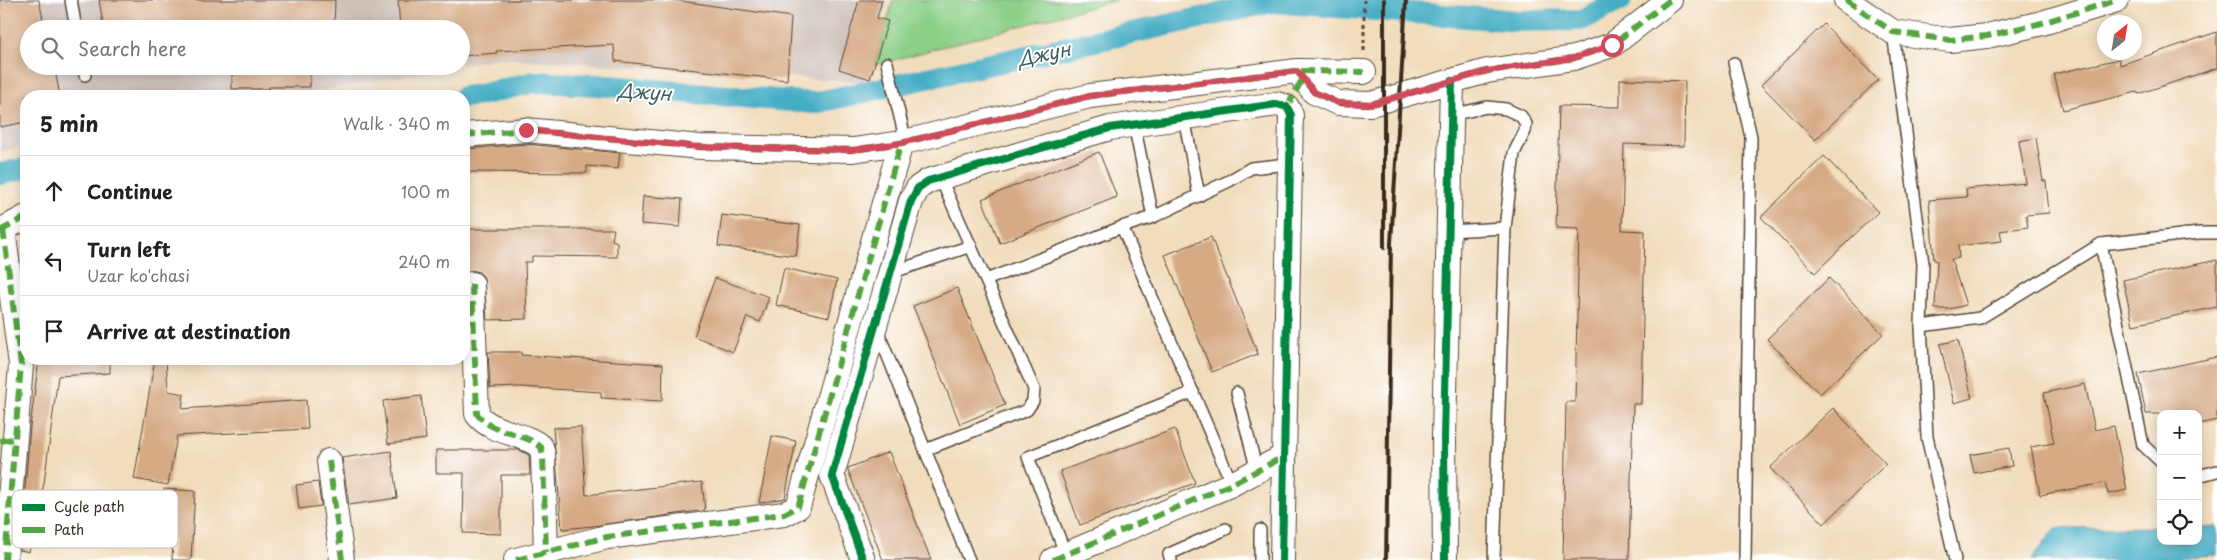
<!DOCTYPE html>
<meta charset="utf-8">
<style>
:root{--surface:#fff;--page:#f6f6f6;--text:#222;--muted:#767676;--line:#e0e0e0}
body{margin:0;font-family:"Playpen Sans",sans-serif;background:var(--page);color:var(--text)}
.controls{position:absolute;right:15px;bottom:15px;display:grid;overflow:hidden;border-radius:10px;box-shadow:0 2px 12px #0003}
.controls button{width:45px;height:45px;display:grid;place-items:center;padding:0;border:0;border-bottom:1px solid var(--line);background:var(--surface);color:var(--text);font:25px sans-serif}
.compass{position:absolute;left:2097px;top:15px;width:45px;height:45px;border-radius:50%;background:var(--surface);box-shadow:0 2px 12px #0003;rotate:30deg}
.stop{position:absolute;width:15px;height:15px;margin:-11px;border:4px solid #d1495b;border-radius:50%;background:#fff}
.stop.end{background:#d1495b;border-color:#fff;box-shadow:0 1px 5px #0008}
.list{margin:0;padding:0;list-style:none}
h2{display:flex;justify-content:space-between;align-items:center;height:65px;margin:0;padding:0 20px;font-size:21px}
h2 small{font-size:16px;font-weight:400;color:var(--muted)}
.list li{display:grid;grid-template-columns:32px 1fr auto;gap:15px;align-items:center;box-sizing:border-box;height:70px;padding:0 20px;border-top:1px solid var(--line)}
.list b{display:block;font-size:19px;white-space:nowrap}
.list p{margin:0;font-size:16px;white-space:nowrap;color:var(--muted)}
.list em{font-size:16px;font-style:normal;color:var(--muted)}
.icon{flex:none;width:28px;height:28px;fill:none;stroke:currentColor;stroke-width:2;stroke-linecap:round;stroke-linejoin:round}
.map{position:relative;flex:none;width:2217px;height:560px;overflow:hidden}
.search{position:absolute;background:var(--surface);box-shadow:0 2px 12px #0003;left:20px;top:20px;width:450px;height:55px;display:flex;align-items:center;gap:12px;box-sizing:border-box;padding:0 18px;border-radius:28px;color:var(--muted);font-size:19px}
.panel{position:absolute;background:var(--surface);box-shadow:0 2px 12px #0003;left:20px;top:90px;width:450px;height:275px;border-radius:20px}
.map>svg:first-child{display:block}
.industrial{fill:#cec1b9}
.green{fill:#8dd089;stroke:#647d54}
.water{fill:#45adc4;stroke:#406c71}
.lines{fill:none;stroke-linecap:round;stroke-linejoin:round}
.canal{stroke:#45adc4;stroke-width:22}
.building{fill:#d6aa85}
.service-casing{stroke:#564536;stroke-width:14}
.minor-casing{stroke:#564536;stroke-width:26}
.path{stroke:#564536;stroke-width:3;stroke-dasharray:4 4;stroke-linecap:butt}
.service{stroke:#fff;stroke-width:11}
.minor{stroke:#fff;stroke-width:24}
.rail{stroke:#3b2a1e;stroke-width:4}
.quiet{stroke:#54a441;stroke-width:6;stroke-dasharray:12 6;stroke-linecap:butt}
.cycleway-casing{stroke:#fff;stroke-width:11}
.cycleway{stroke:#00873e;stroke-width:8}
.route{stroke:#d1495b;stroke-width:6}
.labels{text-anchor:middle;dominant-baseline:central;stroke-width:4;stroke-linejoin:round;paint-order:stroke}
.water-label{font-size:19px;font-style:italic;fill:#3f5e60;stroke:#fff}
.key{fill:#fff;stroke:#c4bfbc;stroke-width:1}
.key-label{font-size:14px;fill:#3b2a1e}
</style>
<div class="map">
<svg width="2217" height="560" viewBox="0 0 2217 560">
<rect width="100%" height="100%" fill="#fff"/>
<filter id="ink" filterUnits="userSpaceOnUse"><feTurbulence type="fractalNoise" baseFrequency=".02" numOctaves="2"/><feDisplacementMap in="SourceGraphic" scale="10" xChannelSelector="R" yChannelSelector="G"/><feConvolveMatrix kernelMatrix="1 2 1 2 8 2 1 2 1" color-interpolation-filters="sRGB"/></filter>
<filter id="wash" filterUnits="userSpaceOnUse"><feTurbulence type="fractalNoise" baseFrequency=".0096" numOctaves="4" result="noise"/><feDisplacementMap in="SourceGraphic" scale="20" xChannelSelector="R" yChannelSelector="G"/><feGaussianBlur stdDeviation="1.12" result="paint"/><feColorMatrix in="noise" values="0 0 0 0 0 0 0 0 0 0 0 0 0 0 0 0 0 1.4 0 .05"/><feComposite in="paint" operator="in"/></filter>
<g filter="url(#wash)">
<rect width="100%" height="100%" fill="#f1dcbb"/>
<!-- industrial -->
<path class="industrial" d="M 0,0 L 887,0 L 864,82 L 499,58 L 461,65 L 461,29 L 29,29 L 29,66 L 456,66 L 293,96 L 26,96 L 26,146 L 0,151 Z"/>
<!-- green -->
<path class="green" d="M 893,0 L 1117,0 L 875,65 Z"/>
<!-- water -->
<path class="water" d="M 2217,526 L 2217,555 L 2148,560 L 2031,560 L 2056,528 L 2161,527 L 2161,541 L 2198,541 L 2198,527 Z"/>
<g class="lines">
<!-- canal -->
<g class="canal">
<path d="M 464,97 L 480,95 L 534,82 L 596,85 L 814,103 L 1272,2 L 1519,21 L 1581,20 L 1621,0"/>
<path d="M 0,174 L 26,168"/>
</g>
</g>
<g id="blocks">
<!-- building -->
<g class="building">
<path d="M 0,0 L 39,0 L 45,29 L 29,29 L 29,66 L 54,66 L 60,96 L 26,96 L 26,122 L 0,127 Z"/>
<path d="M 99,0 L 335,0 L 334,29 L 104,29 Z"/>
<path d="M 398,0 L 674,0 L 791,17 L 787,80 L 615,61 L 614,45 L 496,51 L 497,53 L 461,56 L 461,29 L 400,29 Z"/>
<path d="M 859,0 L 882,0 L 877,18 L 888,21 L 870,79 L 839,69 Z"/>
<path d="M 1824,24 L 1878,80 L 1815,140 L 1761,85 Z"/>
<path d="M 2217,32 L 2217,68 L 2138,94 L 2137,92 L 2063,110 L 2054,74 L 2119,59 L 2120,65 Z"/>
<path d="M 232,66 L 310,66 L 310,87 L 269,87 L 269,89 L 232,89 Z"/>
<path d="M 1620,79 L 1685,81 L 1684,146 L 1624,144 L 1622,230 L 1645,231 L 1641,404 L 1633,404 L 1629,560 L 1563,560 L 1566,402 L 1575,402 L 1579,229 L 1556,228 L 1559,106 L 1620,107 Z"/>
<path d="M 2036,138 L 2043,181 L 2046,181 L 2049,213 L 2026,215 L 2028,227 L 2000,231 L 2002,241 L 1958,246 L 1959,258 L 1951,259 L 1966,305 L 1949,309 L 1935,309 L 1937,260 L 1934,260 L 1929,200 L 1967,197 L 1966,189 L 2026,183 L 2019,141 Z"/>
<path d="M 526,144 L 620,153 L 618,169 L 587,166 L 587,173 L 464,172 L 464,149 Z"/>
<path d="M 1099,152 L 1117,197 L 1000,243 L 982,199 Z"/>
<path d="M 1824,156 L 1878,212 L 1815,273 L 1761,217 Z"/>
<path d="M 643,196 L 682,199 L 680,227 L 641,224 Z"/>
<path d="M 722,215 L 800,225 L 796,256 L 718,246 Z"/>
<path d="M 464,229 L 614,229 L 612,240 L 617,242 L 617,257 L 532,256 L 532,262 L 525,262 L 527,319 L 487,320 L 484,277 L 479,272 L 472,270 L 464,273 Z"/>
<path d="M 1211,237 L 1258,354 L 1212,372 L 1165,255 Z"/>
<path d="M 2217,260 L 2217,307 L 2133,325 L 2123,280 Z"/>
<path d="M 784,268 L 837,280 L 829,317 L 776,305 Z"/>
<path d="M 715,278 L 769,297 L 760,322 L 747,317 L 733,352 L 694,336 Z"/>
<path d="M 1829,278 L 1883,334 L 1820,394 L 1767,339 Z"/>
<path d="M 957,288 L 1005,405 L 960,424 L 913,306 Z"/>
<path d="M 1958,340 L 1972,398 L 1954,403 L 1940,344 Z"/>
<path d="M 488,352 L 521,352 L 521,355 L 663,364 L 662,401 L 601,398 L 601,392 L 521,387 L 490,388 Z"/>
<path d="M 2217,357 L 2217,420 L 2198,424 L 2198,414 L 2146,414 L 2138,374 Z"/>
<path d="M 39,359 L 110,359 L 110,373 L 58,376 L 44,483 L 29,552 L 20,550 L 30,427 Z"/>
<path d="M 155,359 L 166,359 L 168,391 L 184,394 L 182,409 L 306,400 L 308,429 L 177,436 L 168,485 L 134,479 Z"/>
<path d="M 2085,384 L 2095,430 L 2114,426 L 2127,490 L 2108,494 L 2105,483 L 2040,495 L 2031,447 L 2054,443 L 2044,393 Z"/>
<path d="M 421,396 L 426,439 L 388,444 L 383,401 Z"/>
<path d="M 1833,408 L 1886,464 L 1824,524 L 1770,468 Z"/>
<path d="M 581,427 L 586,495 L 702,482 L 705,510 L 593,526 L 562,529 L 553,428 Z"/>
<path d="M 1175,429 L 1195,483 L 1080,525 L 1060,471 Z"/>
<path d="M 772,436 L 796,441 L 785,498 L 759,503 Z"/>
<path d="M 2009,448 L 2012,466 L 1974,473 L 1970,455 Z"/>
<path d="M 436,450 L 519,450 L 529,455 L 530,475 L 501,475 L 501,534 L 463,533 L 464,473 L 436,473 Z"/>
<path d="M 391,451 L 397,498 L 349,505 L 342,458 Z"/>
<path d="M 889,452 L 931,560 L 883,560 L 848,470 L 848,468 Z"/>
<path d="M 318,482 L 321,506 L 299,509 L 296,485 Z"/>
<path d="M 164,489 L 195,491 L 191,560 L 172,560 L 173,537 L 161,537 Z"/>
</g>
</g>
</g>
<g filter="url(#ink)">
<use href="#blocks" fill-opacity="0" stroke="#564536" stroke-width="1"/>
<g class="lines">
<!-- service casing -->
<g class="service-casing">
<g id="service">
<path d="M 71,0 L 76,29"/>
<path d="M 1893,32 L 1923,264 L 1921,326 L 1927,437 L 1955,560"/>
<path d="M 887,63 L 906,142"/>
<path d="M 1734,63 L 1751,137 L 1745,560"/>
<path d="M 83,66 L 85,75"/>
<path d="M 1184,117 L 1199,196"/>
<path d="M 1134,124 L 1153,217"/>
<path d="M 1122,227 L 1153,217 L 1229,181 L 1251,168 L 1288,164"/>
<path d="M 1449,231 L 1505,228 L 1514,153 L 1525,131 L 1526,124 L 1521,116 L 1506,109 L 1487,107 L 1451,115"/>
<path d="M 2101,244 L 2143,445 L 2161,462"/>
<path d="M 890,273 L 971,246"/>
<path d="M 986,280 L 1122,227 L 1232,484"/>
<path d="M 1921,326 L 1980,318 L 2101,244 L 2199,233 L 2217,233"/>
<path d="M 877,329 L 969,560"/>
<path d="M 1237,393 L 1257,471"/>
<path d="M 925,450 L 1027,410 L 1033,401 L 1034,389 L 940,177"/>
<path d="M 2198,476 L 2217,471"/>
<path d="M 1066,555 L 1028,457 L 1193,392"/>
<path d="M 1171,560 L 1169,554 L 1226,529"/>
<path d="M 1260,560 L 1260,530"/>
<path d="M 1494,560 L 1505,228"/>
</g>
</g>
<!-- minor casing -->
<g class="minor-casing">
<g id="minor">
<path d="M 1846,0 L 1893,32 L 1950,40 L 1987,36 L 2042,23 L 2117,0"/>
<path d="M 1297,71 L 1314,92 L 1338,103 L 1371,104 L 1487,71 L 1574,58 L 1612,45 L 1670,0"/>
<path d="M 464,135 L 526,130 L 700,147 L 853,150 L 901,143 L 1090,96 L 1297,71 L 1364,72"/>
<path d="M 3,229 L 21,365 L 5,560"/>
<path d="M 0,231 L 26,217"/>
<path d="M 472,284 L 477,414 C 493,435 522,431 541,447 L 543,455 L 546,552"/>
<path d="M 329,461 L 342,560"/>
<path d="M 516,560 L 607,537 L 784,514 L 798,507 L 901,143"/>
<path d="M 863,560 L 832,475 L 911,201 L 918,188 L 928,181 L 1110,128 L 1277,104 L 1287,107 L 1291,115 L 1282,560"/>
<path d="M 1053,560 L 1232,484 L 1283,457"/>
<path d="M 1445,560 L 1444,438 L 1452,81"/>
</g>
</g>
<!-- path -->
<path class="path" d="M 1364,51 L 1364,0"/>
<!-- service -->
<use href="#service" class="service"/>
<!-- minor -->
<use href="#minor" class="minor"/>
<!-- rail -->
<g class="rail">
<path d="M 1384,248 L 1384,0"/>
<path d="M 1386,560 L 1391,243 L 1406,0"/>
</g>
<!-- quiet -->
<g class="quiet">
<path d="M 1846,0 L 1893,32 L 1950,40 L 1987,36 L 2042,23 L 2117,0"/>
<path d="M 1297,71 L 1314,92 L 1338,103 L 1371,104 L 1487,71 L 1574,58 L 1612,45 L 1670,0"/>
<path d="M 1287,107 L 1303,78"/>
<path d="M 464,135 L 526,130 L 700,147 L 853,150 L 901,143 L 1090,96 L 1297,71 L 1364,72"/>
<path d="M 3,229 L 21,365 L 5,560"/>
<path d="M 0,231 L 26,217"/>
<path d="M 472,284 L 477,414 C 493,435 522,431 541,447 L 543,455 L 546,552"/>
<path d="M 0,441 L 14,439"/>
<path d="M 329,461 L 342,560"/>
<path d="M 516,560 L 607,537 L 784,514 L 798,507 L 901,143"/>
<path d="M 1053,560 L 1232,484 L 1283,457"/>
</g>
<!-- cycleway casing -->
<g class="cycleway-casing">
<g id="cycleway">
<path d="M 863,560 L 832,475 L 911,201 L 918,188 L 928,181 L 1110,128 L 1277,104 L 1287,107 L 1291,115 L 1282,560"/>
<path d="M 1445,560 L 1444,438 L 1452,81"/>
</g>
</g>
<!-- cycleway -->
<use href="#cycleway" class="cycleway"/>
</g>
</g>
<g class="lines" filter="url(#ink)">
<!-- route -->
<path class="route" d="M 526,130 L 700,147 L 852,150 L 901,143 L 1090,96 L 1297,71 L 1314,92 L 1338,103 L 1372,104 L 1487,71 L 1574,58 L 1612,45"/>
</g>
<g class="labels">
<!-- water labels -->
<g class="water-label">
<text transform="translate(1044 53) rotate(-12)">Джун</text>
<text transform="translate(645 91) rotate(4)">Джун</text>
</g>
</g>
<!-- legend -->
<rect x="12" y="490" width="166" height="58" rx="8" class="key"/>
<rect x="22" y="504" width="23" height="7" fill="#00873e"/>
<rect x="22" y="527" width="23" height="6" fill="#54a441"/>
<g class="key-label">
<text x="54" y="512">Cycle path</text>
<text x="54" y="535">Path</text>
</g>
</svg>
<div class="controls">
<button>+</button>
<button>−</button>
<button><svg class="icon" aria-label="locate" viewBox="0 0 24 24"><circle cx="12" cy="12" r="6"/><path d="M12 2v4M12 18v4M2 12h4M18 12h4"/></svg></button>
</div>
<svg class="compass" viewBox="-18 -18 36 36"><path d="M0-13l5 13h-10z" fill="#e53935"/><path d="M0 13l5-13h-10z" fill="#767676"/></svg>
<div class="stop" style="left:1612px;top:45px"></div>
<div class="stop end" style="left:526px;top:130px"></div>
<div class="search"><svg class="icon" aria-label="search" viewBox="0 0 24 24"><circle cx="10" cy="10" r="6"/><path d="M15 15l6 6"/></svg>Search here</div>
<section class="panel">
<h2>5 min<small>Walk · 340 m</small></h2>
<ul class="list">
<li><svg class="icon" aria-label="ahead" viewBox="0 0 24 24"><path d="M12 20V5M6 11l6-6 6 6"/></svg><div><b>Continue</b></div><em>100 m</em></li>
<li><svg class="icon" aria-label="left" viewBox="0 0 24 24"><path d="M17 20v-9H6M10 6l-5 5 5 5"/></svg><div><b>Turn left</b><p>Uzar ko'chasi</p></div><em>240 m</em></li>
<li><svg class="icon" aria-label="arrive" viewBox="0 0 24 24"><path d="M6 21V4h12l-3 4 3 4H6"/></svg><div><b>Arrive at destination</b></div></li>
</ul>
</section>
</div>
